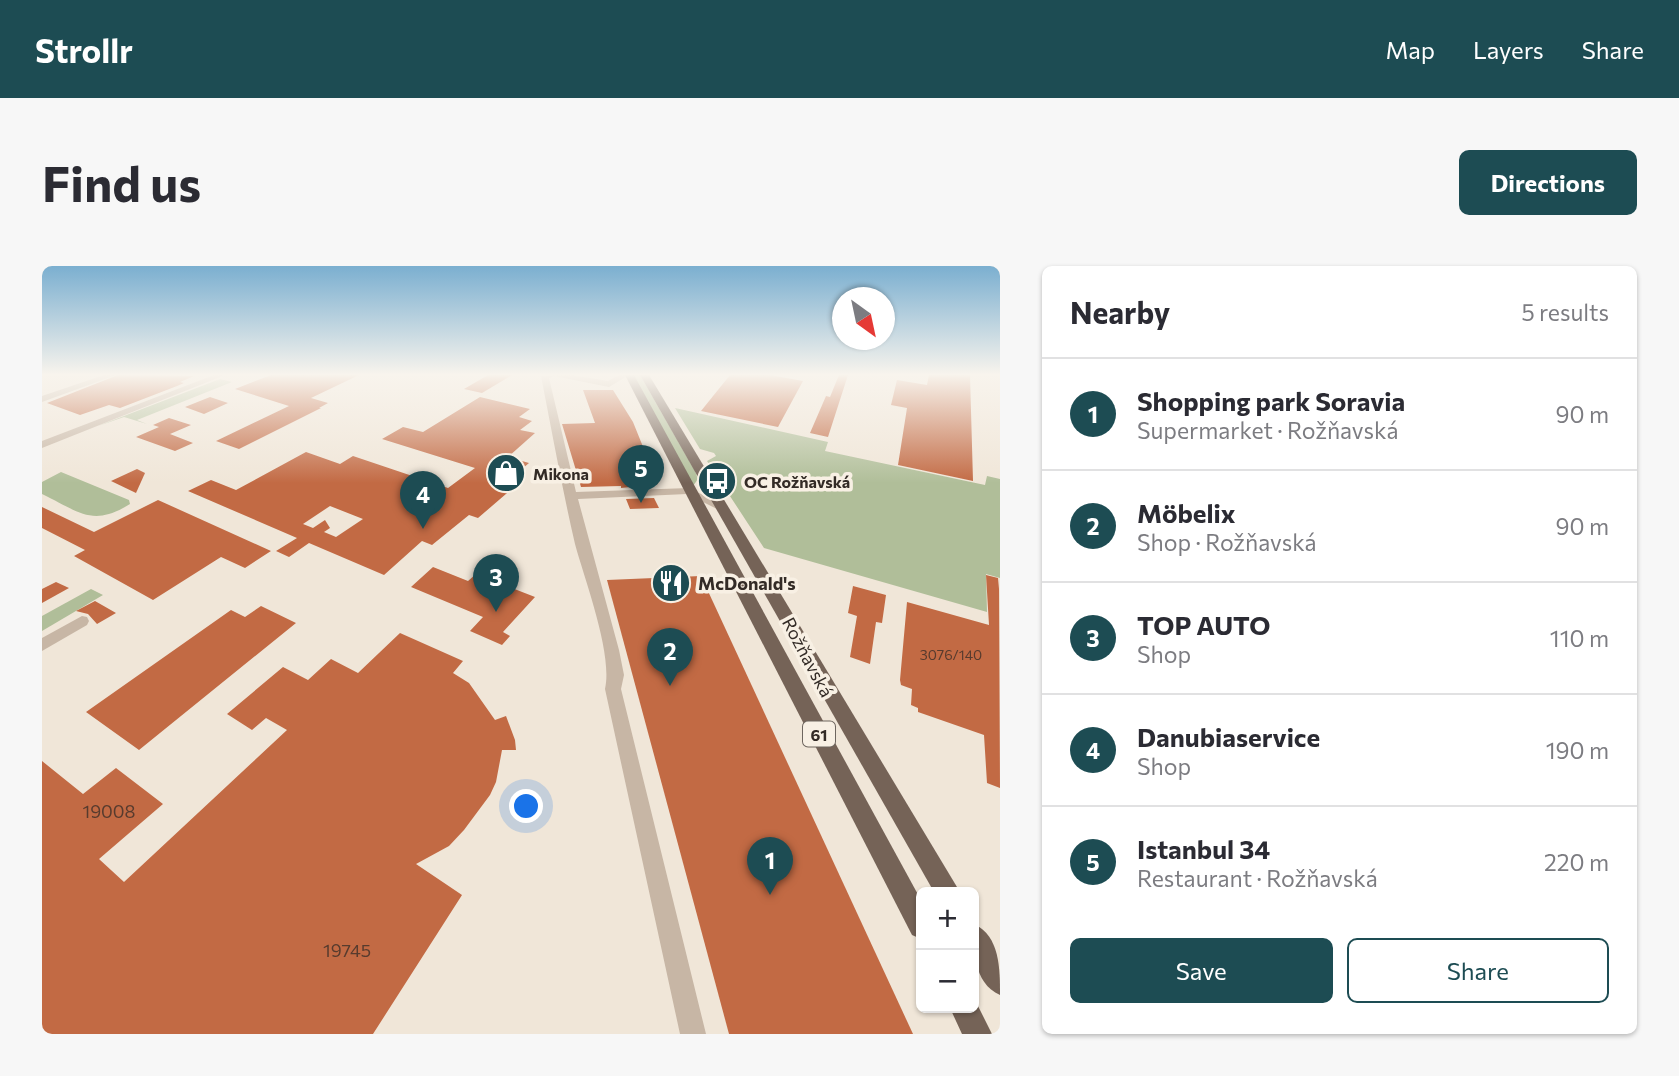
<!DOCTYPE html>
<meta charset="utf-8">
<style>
:root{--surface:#fff;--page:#f7f7f7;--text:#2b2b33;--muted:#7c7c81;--line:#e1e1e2;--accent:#1d4c53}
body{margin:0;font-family:Commissioner,sans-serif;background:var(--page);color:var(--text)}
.controls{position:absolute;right:21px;bottom:21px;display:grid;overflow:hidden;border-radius:10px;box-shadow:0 2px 5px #0004}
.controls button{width:63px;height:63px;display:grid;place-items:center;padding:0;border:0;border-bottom:2px solid var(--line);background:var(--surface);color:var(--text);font:35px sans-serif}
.compass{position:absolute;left:790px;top:21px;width:63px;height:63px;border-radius:50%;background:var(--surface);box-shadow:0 2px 5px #0004;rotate:147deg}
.you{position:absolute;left:485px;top:541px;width:24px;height:24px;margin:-18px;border:5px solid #fff;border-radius:50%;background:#1a73e8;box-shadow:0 0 0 10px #1a73e833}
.badge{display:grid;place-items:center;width:46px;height:46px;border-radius:50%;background:var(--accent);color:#fff;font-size:23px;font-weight:700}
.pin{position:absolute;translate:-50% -58px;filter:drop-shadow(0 2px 4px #0008)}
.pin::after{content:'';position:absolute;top:37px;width:24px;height:21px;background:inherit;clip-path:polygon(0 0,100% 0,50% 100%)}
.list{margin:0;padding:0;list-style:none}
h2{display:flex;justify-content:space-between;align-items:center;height:91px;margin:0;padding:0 28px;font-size:30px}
h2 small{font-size:23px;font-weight:400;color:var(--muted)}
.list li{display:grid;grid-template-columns:46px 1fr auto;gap:21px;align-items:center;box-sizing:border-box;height:112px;padding:0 28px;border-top:2px solid var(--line)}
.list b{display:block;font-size:26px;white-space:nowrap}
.list p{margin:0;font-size:23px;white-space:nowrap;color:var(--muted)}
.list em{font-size:23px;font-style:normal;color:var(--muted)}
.actions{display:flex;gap:14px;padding:21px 28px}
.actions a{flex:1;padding:16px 0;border:2px solid var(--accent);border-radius:10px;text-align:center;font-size:24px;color:var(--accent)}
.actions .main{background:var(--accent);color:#fff}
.map{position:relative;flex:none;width:958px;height:768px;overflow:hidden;border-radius:10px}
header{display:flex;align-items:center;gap:42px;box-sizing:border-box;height:98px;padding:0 35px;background:var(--accent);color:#fff}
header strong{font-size:33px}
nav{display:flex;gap:38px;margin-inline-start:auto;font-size:24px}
.intro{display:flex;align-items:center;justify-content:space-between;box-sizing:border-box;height:168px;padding:0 42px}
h1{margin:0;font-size:49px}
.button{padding:18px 32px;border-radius:10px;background:var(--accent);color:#fff;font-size:24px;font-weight:700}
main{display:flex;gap:42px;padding:0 42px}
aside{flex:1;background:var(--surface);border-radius:10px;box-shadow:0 2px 5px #0004}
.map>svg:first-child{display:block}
.green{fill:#b0be99}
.building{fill:#c26a44;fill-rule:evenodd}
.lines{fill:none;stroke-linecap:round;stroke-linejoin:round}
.minor{fill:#c7b6a5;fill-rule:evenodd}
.major{fill:#756357;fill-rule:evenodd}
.labels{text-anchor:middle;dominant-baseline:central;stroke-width:7;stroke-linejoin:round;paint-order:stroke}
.number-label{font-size:14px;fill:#573b2e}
.far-poi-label{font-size:16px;font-weight:bold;fill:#332b26;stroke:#f8f0e4;text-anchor:start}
.shield{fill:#f8f0e4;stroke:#6e665f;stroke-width:2}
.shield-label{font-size:16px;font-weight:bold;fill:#332b26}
.poi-label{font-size:18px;font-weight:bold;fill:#332b26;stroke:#f8f0e4;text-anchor:start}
.street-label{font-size:18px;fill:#332b26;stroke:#f8f0e4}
.near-number-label{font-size:18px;fill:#573b2e}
</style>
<header>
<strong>Strollr</strong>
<nav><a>Map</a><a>Layers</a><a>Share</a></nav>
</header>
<div class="intro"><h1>Find us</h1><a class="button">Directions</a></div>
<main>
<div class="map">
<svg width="958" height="768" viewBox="0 0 958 768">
<rect width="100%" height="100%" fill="#f0e6d8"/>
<!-- green -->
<g class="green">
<path d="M 590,109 L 598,109 L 653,205 L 656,213 L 651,220 Z"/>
<path d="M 178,113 L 190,116 L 95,154 L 105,158 L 82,151 L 56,160 Z"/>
<path d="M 633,142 L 786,176 L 783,185 L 943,219 L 945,210 L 958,213 L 958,312 L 944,308 L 945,346 L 722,282 L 665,195 L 674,190 L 672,187 L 658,183 Z"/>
<path d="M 19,206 L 87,234 L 88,238 C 50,262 36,245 0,228 L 0,216 Z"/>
<path d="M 49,323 L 61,329 L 0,365 L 0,350 Z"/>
</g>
<!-- building -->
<g class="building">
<path d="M 76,109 L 152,110 L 138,116 L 142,117 L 135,120 L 78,142 L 67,139 L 38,149 L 5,137 Z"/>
<path d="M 229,109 L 317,109 L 269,132 L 286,137 L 277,142 L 279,142 L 197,183 L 174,175 L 247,140 L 193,123 Z"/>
<path d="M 446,109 L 470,109 L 440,127 L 422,123 Z"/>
<path d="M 688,109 L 728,109 L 761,115 L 736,161 L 659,145 Z"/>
<path d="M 797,109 L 806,109 L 786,171 L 768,167 L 784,130 L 788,131 Z"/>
<path d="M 887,109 L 928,109 L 931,215 L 856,199 L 865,142 L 849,139 L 855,114 L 885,119 Z"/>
<path d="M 541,124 L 571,124 L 591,156 L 616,218 L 579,222 L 579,220 L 539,221 L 520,158 L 553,157 Z"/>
<path d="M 168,131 L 186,137 L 162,148 L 143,141 Z"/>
<path d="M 438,131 L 488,143 L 477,151 L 490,155 L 478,164 L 493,167 L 466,191 L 487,197 L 461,219 L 471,222 L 436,252 L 427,249 L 390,279 L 380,275 L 342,309 L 267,277 L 247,291 L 234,285 L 255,272 L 146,225 L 169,214 L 194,224 L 264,186 L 298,198 L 311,190 L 406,222 L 433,202 L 340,173 L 361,161 L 381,166 ZM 288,240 L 321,253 L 294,271 L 282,266 L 288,262 L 283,254 L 271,262 L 261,258 Z"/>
<path d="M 127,152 L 149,159 L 128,168 L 151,177 L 133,185 L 94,171 L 117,161 L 111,159 Z"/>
<path d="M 95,203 L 103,207 L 94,227 L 69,215 Z"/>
<path d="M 612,232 L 617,242 L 588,243 L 584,233 Z"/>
<path d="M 116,234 L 229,285 L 203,302 L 179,291 L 111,334 L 32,290 L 43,284 L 0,262 L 0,241 L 52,266 Z"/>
<path d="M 391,301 L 426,315 L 434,308 L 493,331 L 461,366 L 468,370 L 460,379 L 428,365 L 441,351 L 369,321 Z"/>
<path d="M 944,309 L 956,312 L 957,323 L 958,522 L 945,517 L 942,469 L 876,446 L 876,442 L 869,439 L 870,423 L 859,419 L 858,414 L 865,336 L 947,359 Z"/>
<path d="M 659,310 L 871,768 L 687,768 L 565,314 Z"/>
<path d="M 14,316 L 27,322 L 0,337 L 0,323 Z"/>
<path d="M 811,320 L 844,329 L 840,357 L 834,356 L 828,398 L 808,391 L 815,350 L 806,347 Z"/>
<path d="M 53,335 L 74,347 L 55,358 L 46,348 L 34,345 Z"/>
<path d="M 219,340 L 254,357 L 97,484 L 44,446 L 189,344 L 203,351 Z"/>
<path d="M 358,367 L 421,395 L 411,407 L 427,417 L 453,454 L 464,450 L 473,474 L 474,484 L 460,484 L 454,516 L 448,529 L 422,564 L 407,580 L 374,598 L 420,629 L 331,768 L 0,768 L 0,495 L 41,528 L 74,502 L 121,538 L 57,593 L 82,616 L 245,464 L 224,452 L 210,464 L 185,448 L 241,401 L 266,414 L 289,393 L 316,407 Z"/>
</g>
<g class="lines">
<!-- minor -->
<g class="minor">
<path d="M 62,109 L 74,109 L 0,136 L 0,130 Z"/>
<path d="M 172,109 L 183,109 L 0,182 L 0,175 Z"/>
<path d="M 530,109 L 566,115 L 577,109 L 587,109 L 567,121 L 512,110 L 507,112 L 534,226 L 647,222 L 685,241 L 679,245 L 645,228 L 536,233 L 577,384 L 582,409 L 579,423 L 664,768 L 638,768 L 563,423 C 571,388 543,315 533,278 C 520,222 510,166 499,110 Z"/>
<path d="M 40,350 L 45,351 L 47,355 L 45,359 L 0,385 L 0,372 Z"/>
</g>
<!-- major -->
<g class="major">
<path d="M 583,109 L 592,109 L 879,634 L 879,673 L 870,669 Z"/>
<path d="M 598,109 L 607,109 L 918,626 L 892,626 Z"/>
<path d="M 932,658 C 958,670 958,703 958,729 C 931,717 931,683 932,658 Z"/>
<path d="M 932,732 L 950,768 L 920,768 L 908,742 L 932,742 Z"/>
</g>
</g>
<!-- sky -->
<linearGradient id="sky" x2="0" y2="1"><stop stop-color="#7bafd0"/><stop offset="0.5" stop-color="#f8f4ed"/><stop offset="1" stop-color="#f8f4ed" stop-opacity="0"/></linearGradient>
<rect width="958" height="217" fill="url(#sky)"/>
<!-- icons -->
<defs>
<g id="shop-disc" transform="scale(2.0125)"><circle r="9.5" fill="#1d4c53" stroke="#f8f0e4"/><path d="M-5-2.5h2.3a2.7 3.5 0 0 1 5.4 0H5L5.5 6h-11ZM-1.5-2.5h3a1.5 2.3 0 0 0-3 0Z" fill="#fff"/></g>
<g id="bus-disc" transform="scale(2.0125)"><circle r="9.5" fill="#1d4c53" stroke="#f8f0e4"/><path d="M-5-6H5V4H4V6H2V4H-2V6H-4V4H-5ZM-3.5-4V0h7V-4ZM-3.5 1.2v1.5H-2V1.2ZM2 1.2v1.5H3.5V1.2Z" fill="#fff"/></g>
<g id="restaurant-disc" transform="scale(2.0125)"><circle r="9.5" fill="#1d4c53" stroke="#f8f0e4"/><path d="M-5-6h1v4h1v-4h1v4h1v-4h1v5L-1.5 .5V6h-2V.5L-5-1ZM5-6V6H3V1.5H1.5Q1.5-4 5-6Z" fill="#fff"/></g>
</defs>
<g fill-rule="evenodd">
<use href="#shop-disc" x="464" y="207"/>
<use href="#bus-disc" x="675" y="215"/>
<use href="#restaurant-disc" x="629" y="317"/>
</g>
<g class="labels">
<!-- number labels -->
<g class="number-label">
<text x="909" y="388">3076/140</text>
</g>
<!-- far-poi labels -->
<g class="far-poi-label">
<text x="491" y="207">Mikona</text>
<text x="702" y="215">OC Rožňavská</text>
</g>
<!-- shield labels -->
<rect class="shield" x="761" y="455.5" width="32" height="25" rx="5"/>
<g class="shield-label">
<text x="777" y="468">61</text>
</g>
<!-- poi labels -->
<g class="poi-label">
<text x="656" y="317">McDonald's</text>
</g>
<!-- street labels -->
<g class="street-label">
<text transform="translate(766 391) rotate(62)">Rožňavská</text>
</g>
<!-- near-number labels -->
<g class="near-number-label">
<text x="67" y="545">19008</text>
<text x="305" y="684">19745</text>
</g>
</g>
</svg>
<div class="controls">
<button>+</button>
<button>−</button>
</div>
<svg class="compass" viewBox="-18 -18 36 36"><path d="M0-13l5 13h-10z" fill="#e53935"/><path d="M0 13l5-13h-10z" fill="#7c7c81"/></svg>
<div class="you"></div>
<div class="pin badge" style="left:728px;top:629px">1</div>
<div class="pin badge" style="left:628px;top:420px">2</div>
<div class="pin badge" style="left:454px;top:346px">3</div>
<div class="pin badge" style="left:381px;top:263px">4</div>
<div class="pin badge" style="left:599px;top:237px">5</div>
</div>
<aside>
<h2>Nearby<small>5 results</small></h2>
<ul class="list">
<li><span class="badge">1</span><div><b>Shopping park Soravia</b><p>Supermarket · Rožňavská</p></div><em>90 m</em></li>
<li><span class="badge">2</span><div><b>Möbelix</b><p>Shop · Rožňavská</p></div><em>90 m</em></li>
<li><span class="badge">3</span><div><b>TOP AUTO</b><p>Shop</p></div><em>110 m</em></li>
<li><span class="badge">4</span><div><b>Danubiaservice</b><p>Shop</p></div><em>190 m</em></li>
<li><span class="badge">5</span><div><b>Istanbul 34</b><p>Restaurant · Rožňavská</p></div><em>220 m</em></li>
</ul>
<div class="actions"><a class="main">Save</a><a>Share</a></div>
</aside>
</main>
